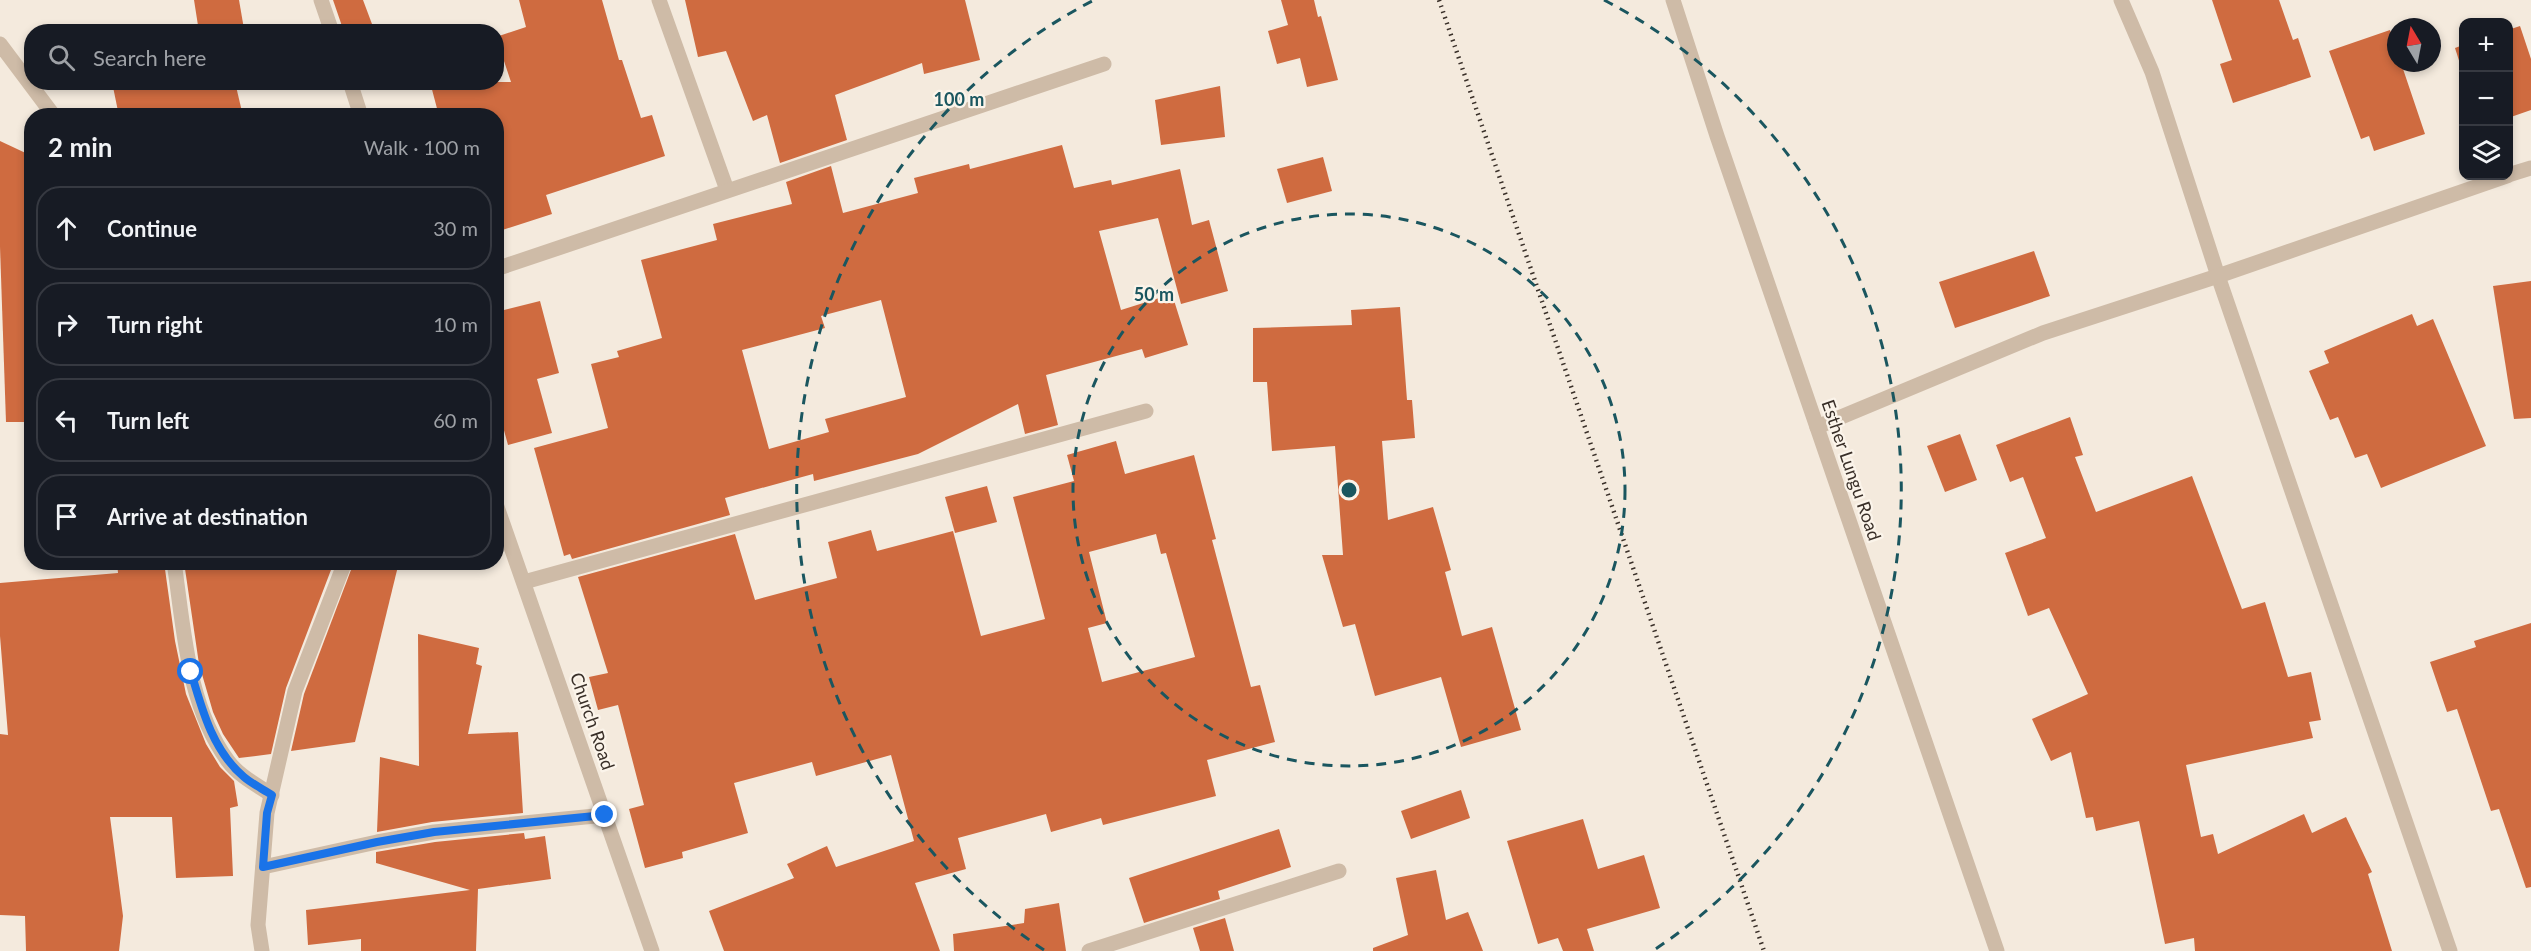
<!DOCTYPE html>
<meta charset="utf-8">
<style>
:root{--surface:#171b24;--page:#20242c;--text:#f1f3f6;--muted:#9ea1a6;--line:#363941}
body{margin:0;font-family:Lato,sans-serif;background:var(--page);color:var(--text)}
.controls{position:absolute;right:18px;top:18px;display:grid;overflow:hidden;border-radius:12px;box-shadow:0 3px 9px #0003}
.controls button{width:54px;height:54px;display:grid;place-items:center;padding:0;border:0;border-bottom:2px solid var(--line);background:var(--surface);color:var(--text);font:30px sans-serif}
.compass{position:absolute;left:2387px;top:18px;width:54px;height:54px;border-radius:50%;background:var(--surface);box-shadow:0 3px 9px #0003;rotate:350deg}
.stop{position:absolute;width:18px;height:18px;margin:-14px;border:4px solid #1a73e8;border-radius:50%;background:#fff}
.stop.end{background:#1a73e8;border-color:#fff;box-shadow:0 2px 6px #0008}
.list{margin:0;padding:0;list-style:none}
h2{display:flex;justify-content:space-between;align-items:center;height:78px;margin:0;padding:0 24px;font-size:26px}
h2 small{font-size:20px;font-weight:400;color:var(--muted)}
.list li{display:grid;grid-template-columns:39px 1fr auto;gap:18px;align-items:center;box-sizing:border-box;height:84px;margin:0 12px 12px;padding:0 12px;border:2px solid var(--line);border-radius:24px}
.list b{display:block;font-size:22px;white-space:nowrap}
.list em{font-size:20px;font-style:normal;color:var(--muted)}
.icon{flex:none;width:33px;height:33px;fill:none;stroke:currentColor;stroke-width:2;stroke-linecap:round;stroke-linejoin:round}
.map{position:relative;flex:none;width:2531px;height:951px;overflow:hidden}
.search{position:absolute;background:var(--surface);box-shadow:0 3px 9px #0003;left:24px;top:24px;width:480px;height:66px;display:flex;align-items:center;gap:15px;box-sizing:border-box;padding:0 21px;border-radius:24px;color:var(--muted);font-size:22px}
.panel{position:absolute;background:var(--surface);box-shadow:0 3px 9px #0003;left:24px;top:108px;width:480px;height:462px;border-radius:24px}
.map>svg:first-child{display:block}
.building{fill:#cf6b40;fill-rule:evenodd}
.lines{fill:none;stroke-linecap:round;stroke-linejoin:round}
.minor{stroke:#cebba7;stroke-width:15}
.tertiary{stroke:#cebba7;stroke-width:15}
.rail{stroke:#392f28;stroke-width:4.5;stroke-dasharray:1.5 4.5;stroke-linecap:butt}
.route{stroke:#1a73e8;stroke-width:8}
.ring{fill:none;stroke:#1a565f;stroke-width:3;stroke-dasharray:10 8}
.labels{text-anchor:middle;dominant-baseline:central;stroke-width:4.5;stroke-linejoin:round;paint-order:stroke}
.street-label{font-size:18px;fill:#392f28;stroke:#fbf4ea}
.centre{fill:#1a565f;stroke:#fbf4ea;stroke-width:3}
.ring-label{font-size:18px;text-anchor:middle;font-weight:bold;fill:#1a565f;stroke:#fbf4ea;stroke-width:4.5;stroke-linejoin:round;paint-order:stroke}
</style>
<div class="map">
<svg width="2531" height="951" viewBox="0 0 2531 951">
<rect width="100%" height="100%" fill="#f4eadd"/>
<!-- building -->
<g class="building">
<path d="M 194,0 L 239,0 L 244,29 L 199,32 Z"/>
<path d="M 333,0 L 363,0 L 375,32 L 344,32 Z"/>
<path d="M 519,0 L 602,0 L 619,60 L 622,60 L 641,118 L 652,115 L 665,156 L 546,195 L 552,214 L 496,232 L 496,116 L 439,116 L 430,82 L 511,82 L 496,37 L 526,27 Z"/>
<path d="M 685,0 L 965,0 L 980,60 L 924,74 L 922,63 L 835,95 L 847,140 L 780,163 L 767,115 L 753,121 L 726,51 L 698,57 Z"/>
<path d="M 1281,0 L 1314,0 L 1318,17 L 1321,16 L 1338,80 L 1307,87 L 1300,58 L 1277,64 L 1268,31 L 1288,25 Z"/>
<path d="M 2212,0 L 2279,0 L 2293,40 L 2298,38 L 2311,77 L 2233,103 L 2220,64 L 2232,60 Z"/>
<path d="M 2520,26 L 2531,59 L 2531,110 L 2508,118 L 2508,30 Z"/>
<path d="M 2390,30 L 2396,47 L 2396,63 L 2401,63 L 2425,134 L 2374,151 L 2369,136 L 2361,139 L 2329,51 Z"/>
<path d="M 2463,45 L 2463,73 L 2455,48 Z"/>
<path d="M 112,82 L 235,82 L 243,116 L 119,116 Z"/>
<path d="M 1220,86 L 1225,137 L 1161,145 L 1155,100 Z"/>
<path d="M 0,141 L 32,156 L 32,422 L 6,422 L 0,247 Z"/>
<path d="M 1062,145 L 1074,188 L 1111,180 L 1112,185 L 1180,169 L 1192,225 L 1209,220 L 1228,291 L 1181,304 L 1158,218 L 1099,231 L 1121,310 L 1172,294 L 1188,345 L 1145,358 L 1142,349 L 1046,375 L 1058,425 L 1025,434 L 1018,404 L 918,454 L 814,481 L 813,474 L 725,498 L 730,515 L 572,559 L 570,554 L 564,556 L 534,448 L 608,428 L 591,364 L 619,357 L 617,351 L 662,338 L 641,260 L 717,240 L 713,224 L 792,204 L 786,182 L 831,166 L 843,213 L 918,193 L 914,178 L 969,164 L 970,169 ZM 881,300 L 906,397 L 825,419 L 829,432 L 769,449 L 742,350 L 825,328 L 821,316 Z"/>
<path d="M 1323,157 L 1332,191 L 1287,203 L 1277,169 Z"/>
<path d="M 2034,251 L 2050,296 L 1955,328 L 1939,282 Z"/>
<path d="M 2531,281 L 2531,418 L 2514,419 L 2493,286 Z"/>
<path d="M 540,301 L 559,373 L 537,379 L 552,433 L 508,445 L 496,401 L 496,312 Z"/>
<path d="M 1400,307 L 1407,400 L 1412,400 L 1415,438 L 1382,441 L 1388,520 L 1433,507 L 1451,570 L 1445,572 L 1462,636 L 1492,627 L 1521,730 L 1461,747 L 1441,677 L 1375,696 L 1355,624 L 1343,627 L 1322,555 L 1343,555 L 1335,446 L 1272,451 L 1267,382 L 1253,382 L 1253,328 L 1352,325 L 1351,310 Z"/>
<path d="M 2412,314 L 2417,326 L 2433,319 L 2486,446 L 2381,488 L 2367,454 L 2355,458 L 2338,417 L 2330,420 L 2309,371 L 2329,363 L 2324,351 Z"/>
<path d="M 2070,417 L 2083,455 L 2075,457 L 2096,512 L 2192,476 L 2242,609 L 2265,602 L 2288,677 L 2311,672 L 2321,720 L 2309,722 L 2313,738 L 2186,765 L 2201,837 L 2213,834 L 2218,854 L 2304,814 L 2312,833 L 2346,817 L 2372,872 L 2368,874 L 2392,951 L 2195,951 L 2194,938 L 2165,944 L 2139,821 L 2096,831 L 2093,817 L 2086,818 L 2071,752 L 2051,761 L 2032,719 L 2088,694 L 2049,608 L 2028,616 L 2005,553 L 2046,538 L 2023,477 L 2010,482 L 1996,445 Z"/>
<path d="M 1960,434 L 1977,480 L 1945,492 L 1927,446 Z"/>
<path d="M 1116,441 L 1125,474 L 1194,455 L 1216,539 L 1212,540 L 1251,687 L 1260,685 L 1275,742 L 1207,760 L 1216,796 L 1103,825 L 1101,818 L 1051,832 L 1046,814 L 958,838 L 966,869 L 915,883 L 940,951 L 724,951 L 709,911 L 794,878 L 787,864 L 827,846 L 836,867 L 914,841 L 891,755 L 816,776 L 812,762 L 734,783 L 748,833 L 682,852 L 683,858 L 645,868 L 629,809 L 644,805 L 618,705 L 598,710 L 589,677 L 608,673 L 578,577 L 735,534 L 755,600 L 837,578 L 828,542 L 871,530 L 877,551 L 953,531 L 981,636 L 1045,619 L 1013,497 L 1074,481 L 1067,455 ZM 1156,534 L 1161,554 L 1166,553 L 1195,657 L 1102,682 L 1088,628 L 1107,623 L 1089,552 Z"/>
<path d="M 987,486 L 997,522 L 955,533 L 945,497 Z"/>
<path d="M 117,562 L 164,562 L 175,641 L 186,694 L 206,744 L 220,767 L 234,781 L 238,806 L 230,808 L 233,876 L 176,878 L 172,817 L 110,817 L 123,916 L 119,951 L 26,951 L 25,916 L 0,915 L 0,734 L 8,735 L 0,636 L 0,583 L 118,573 Z"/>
<path d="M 184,562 L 334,562 L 286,688 L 271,754 L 239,758 L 223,734 L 213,712 L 199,664 Z"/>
<path d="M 354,562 L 399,562 L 355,742 L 291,751 L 304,694 Z"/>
<path d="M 2531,623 L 2531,887 L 2526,888 L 2499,809 L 2491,811 L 2457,709 L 2447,712 L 2430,662 L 2476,647 L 2474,641 Z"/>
<path d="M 418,634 L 479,648 L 476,664 L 482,666 L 468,734 L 518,732 L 523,813 L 432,822 L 377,832 L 380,757 L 419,766 Z"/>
<path d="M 1461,790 L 1470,818 L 1411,839 L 1401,811 Z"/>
<path d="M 1583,819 L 1598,869 L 1644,855 L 1660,908 L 1587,929 L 1594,951 L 1563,951 L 1558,938 L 1538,944 L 1507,841 Z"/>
<path d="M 1279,829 L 1291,867 L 1218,891 L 1220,899 L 1144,923 L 1129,878 Z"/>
<path d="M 524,833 L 525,839 L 545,836 L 551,879 L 478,889 L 476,951 L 361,951 L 361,939 L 308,945 L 306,910 L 470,890 L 376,863 L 376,852 L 435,842 Z"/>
<path d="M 1436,870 L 1446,920 L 1468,912 L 1483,951 L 1373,951 L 1373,948 L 1408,935 L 1396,878 Z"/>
<path d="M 1059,903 L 1066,951 L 954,951 L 953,934 L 1024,923 L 1025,909 Z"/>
<path d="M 1225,918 L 1234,951 L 1200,951 L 1193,928 Z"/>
</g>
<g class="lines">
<!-- minor -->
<g class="minor">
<path d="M 659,0 L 727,190"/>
<path d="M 2121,0 L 2152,72 L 2218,276 L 2450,951"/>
<path d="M 0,44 L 54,116"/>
<path d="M 2508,175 L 2531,168"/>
<path d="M 496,269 L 1104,64"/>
<path d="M 1817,427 L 2043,333 L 2218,276 L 2507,176"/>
<path d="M 174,562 C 184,629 187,705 228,761 C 239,776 257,785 272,795"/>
<path d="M 524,582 L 1146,411"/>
<path d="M 263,867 L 377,842 L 434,832 L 605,815"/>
<path d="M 262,951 L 258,925 L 267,813 L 295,691 L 345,562"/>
<path d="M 1089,951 L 1339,871"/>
</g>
<!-- tertiary -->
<g class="tertiary">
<path d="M 321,0 L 332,32"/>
<path d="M 1673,0 L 1717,136 L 1997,951"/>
<path d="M 350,82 L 361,116"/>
<path d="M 496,504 L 652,951"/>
</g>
<!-- rail -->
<path class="rail" d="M 1439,0 L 1764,951"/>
</g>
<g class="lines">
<!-- route -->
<path class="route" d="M 191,672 C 202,710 213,751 244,777 C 252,784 263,789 272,795 L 267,813 L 263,867 L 377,842 L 434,832 L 605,815"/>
</g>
<!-- distance rings -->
<g class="ring">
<circle cx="1349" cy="490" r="276"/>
<path d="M1044 950A552 552 0 0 1 1094 0M1604 0A552 552 0 0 1 1654 950"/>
</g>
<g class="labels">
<!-- street labels -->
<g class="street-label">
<text transform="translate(1852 470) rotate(71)">Esther Lungu Road</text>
<text transform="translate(593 721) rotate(71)">Church Road</text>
</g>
</g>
<circle cx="1349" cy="490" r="9" class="centre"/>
<g class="ring-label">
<text x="959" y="106">100 m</text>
<text x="1154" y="301">50 m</text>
</g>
</svg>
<div class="controls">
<button>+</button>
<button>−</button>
<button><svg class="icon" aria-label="layers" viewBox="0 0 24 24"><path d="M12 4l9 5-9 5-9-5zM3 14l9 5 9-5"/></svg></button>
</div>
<svg class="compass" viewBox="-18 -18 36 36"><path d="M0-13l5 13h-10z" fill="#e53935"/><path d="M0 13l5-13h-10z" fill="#9ea1a6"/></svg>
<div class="stop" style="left:191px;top:672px"></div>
<div class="stop end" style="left:605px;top:815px"></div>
<div class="search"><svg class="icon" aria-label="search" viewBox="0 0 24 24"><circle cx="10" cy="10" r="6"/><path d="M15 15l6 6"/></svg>Search here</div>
<section class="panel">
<h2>2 min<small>Walk · 100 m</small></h2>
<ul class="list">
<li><svg class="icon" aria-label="ahead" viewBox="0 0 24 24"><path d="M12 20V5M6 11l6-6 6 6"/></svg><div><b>Continue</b></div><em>30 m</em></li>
<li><svg class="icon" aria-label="right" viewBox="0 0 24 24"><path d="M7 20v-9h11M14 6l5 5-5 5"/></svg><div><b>Turn right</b></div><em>10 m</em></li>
<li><svg class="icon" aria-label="left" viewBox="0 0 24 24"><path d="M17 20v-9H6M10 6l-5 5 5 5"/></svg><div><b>Turn left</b></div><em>60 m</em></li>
<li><svg class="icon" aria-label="arrive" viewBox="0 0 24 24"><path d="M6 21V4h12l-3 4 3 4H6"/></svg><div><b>Arrive at destination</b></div></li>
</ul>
</section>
</div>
